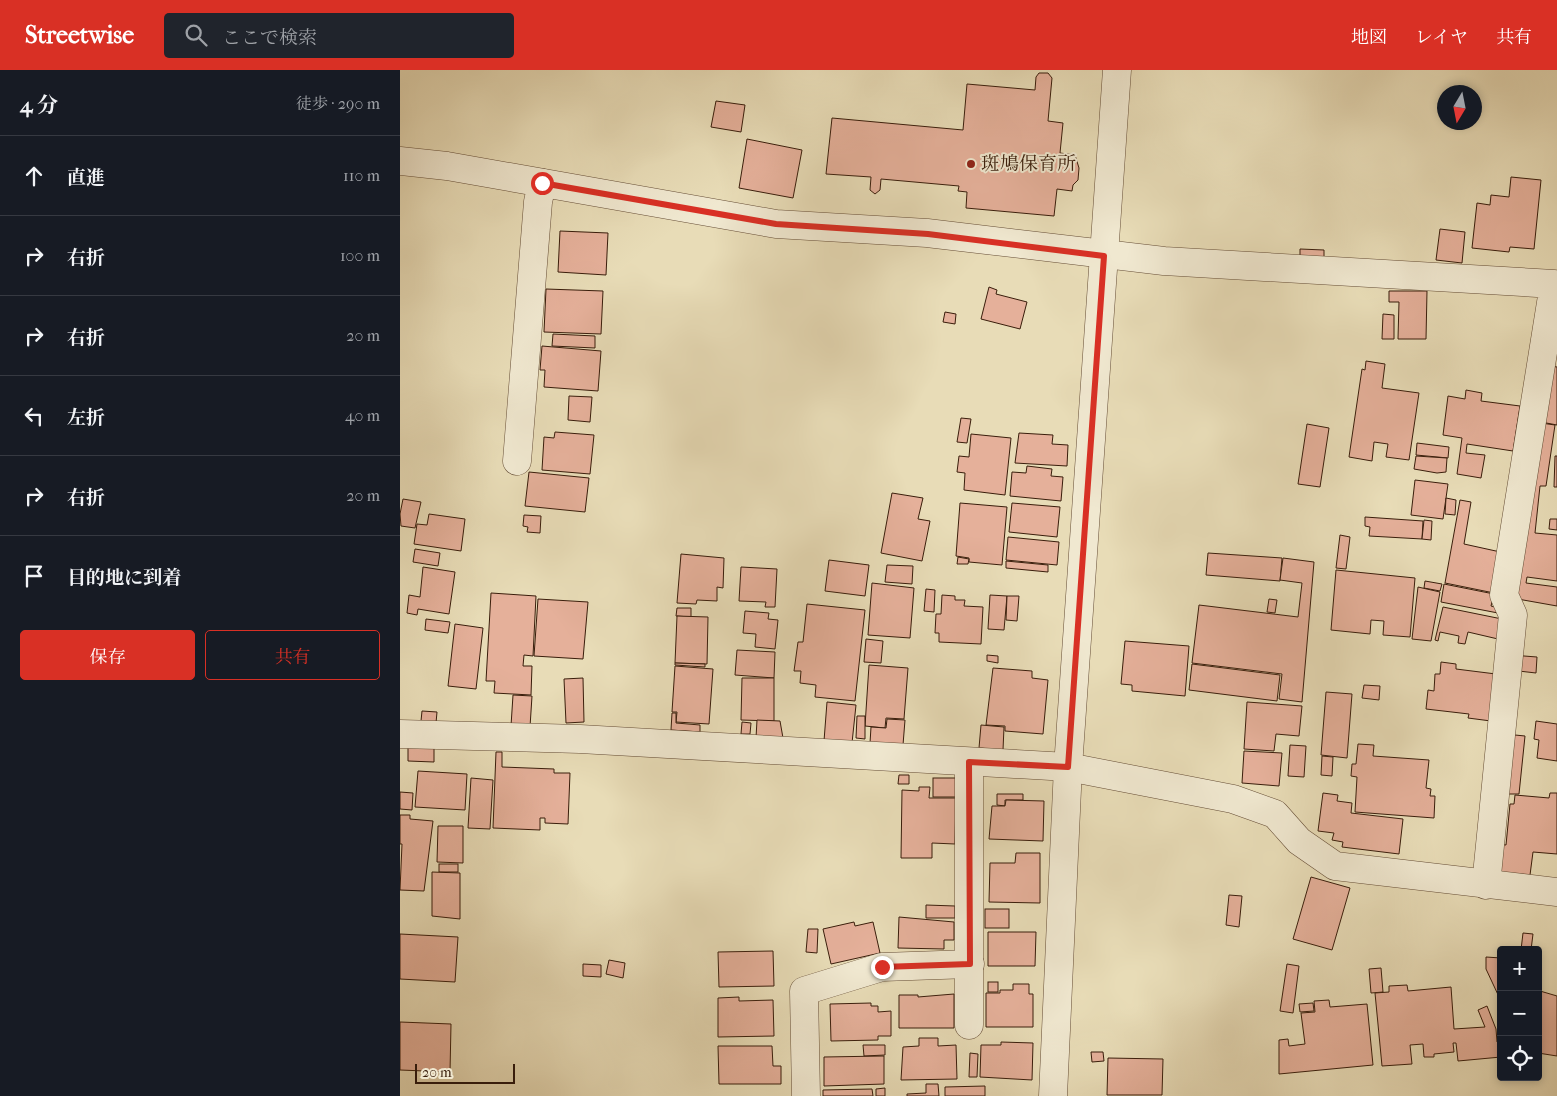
<!DOCTYPE html>
<html lang="ja">
<meta charset="utf-8">
<style>
:root{--surface:#171b24;--page:#20242c;--text:#f1f3f6;--muted:#9ea1a6;--line:#363941;--accent:#d93025}
body{margin:0;font-family:"IM FELL French Canon","Noto Serif JP",serif;background:var(--page);color:var(--text)}
.controls{position:absolute;right:15px;bottom:15px;display:grid;overflow:hidden;border-radius:5px;box-shadow:0 2px 8px #0003}
.controls button{width:45px;height:45px;display:grid;place-items:center;padding:0;border:0;border-bottom:1px solid var(--line);background:var(--surface);color:var(--text);font:25px sans-serif}
.compass{position:absolute;left:1037px;top:15px;width:45px;height:45px;border-radius:50%;background:var(--surface);box-shadow:0 2px 8px #0003;rotate:190deg}
.scale{position:absolute;left:15px;bottom:12px;width:100px;box-sizing:border-box;padding-left:5px;border:2px solid #391d0b;border-top:0;font-size:14px;line-height:18px;white-space:nowrap;color:#391d0b;-webkit-text-stroke:4px #f0e8d0;paint-order:stroke}
.stop{position:absolute;width:15px;height:15px;margin:-11px;border:4px solid #d93025;border-radius:50%;background:#fff}
.stop.end{background:#d93025;border-color:#fff;box-shadow:0 1px 5px #0008}
.list{margin:0;padding:0;list-style:none}
h2{display:flex;justify-content:space-between;align-items:center;height:65px;margin:0;padding:0 20px;font-size:21px}
h2 small{font-size:16px;font-weight:400;color:var(--muted)}
.list li{display:grid;grid-template-columns:32px 1fr auto;gap:15px;align-items:center;box-sizing:border-box;height:80px;padding:0 20px;border-top:1px solid var(--line)}
.list b{display:block;font-size:19px;white-space:nowrap}
.list em{font-size:16px;font-style:normal;color:var(--muted)}
.actions{display:flex;gap:10px;padding:15px 20px}
.actions a{flex:1;padding:11px 0;border:1px solid var(--accent);border-radius:5px;text-align:center;font-size:18px;color:var(--accent)}
.actions .main{background:var(--accent);color:#fff}
.icon{flex:none;width:28px;height:28px;fill:none;stroke:currentColor;stroke-width:2;stroke-linecap:round;stroke-linejoin:round}
.map{position:relative;flex:none;width:1157px;height:1026px;overflow:hidden}
header{display:flex;align-items:center;gap:30px;box-sizing:border-box;height:70px;padding:0 25px;background:var(--accent);color:#fff}
header strong{font-size:24px}
nav{display:flex;gap:28px;margin-inline-start:auto;font-size:18px}
.search{width:350px;height:45px;background:var(--page);display:flex;align-items:center;gap:12px;box-sizing:border-box;padding:0 18px;border-radius:5px;color:var(--muted);font-size:19px}
main{display:flex}
aside{flex:1;background:var(--surface)}
.map>svg:first-child{display:block}
.building{fill:#e5b09a;stroke:#391d0b}
.lines{fill:none;stroke-linecap:round;stroke-linejoin:round}
.street-casing{stroke:#654d36;stroke-width:29}
.street{stroke:#f0e8d0;stroke-width:28}
.route{stroke:#d93025;stroke-width:6}
.poi-dot{fill:#8f2418;stroke:#f0e8d0;stroke-width:2}
.labels{text-anchor:middle;dominant-baseline:central;stroke-width:4;stroke-linejoin:round;paint-order:stroke}
.poi-label{font-size:19px;fill:#391d0b;stroke:#f0e8d0;text-anchor:start}
</style>
<header>
<strong>Streetwise</strong>
<div class="search"><svg class="icon" aria-label="search" viewBox="0 0 24 24"><circle cx="10" cy="10" r="6"/><path d="M15 15l6 6"/></svg>ここで検索</div>
<nav><a>地図</a><a>レイヤ</a><a>共有</a></nav>
</header>
<main>
<aside>
<h2>4 分<small>徒歩 · 290 m</small></h2>
<ul class="list">
<li><svg class="icon" aria-label="ahead" viewBox="0 0 24 24"><path d="M12 20V5M6 11l6-6 6 6"/></svg><div><b>直進</b></div><em>110 m</em></li>
<li><svg class="icon" aria-label="right" viewBox="0 0 24 24"><path d="M7 20v-9h11M14 6l5 5-5 5"/></svg><div><b>右折</b></div><em>100 m</em></li>
<li><svg class="icon" aria-label="right" viewBox="0 0 24 24"><path d="M7 20v-9h11M14 6l5 5-5 5"/></svg><div><b>右折</b></div><em>20 m</em></li>
<li><svg class="icon" aria-label="left" viewBox="0 0 24 24"><path d="M17 20v-9H6M10 6l-5 5 5 5"/></svg><div><b>左折</b></div><em>40 m</em></li>
<li><svg class="icon" aria-label="right" viewBox="0 0 24 24"><path d="M7 20v-9h11M14 6l5 5-5 5"/></svg><div><b>右折</b></div><em>20 m</em></li>
<li><svg class="icon" aria-label="arrive" viewBox="0 0 24 24"><path d="M6 21V4h12l-3 4 3 4H6"/></svg><div><b>目的地に到着</b></div></li>
</ul>
<div class="actions"><a class="main">保存</a><a>共有</a></div>
</aside>
<div class="map">
<svg width="1157" height="1026" viewBox="0 0 1157 1026">
<rect width="100%" height="100%" fill="#e8dcb7"/>
<filter id="stains"><feTurbulence type="fractalNoise" baseFrequency=".004" numOctaves="4"/><feColorMatrix values="0 0 0 0 .2 0 0 0 0 .09 0 0 0 0 .02 0 0 0 .5 -.17"/></filter>
<radialGradient id="worn" r=".72"><stop offset=".6" stop-color="#630" stop-opacity="0"/><stop offset="1" stop-color="#630" stop-opacity=".3"/></radialGradient>
<!-- building -->
<g class="building">
<path d="M 639,3 L 648,3 L 652,8 L 648,51 L 663,53 L 660,83 L 675,85 L 679,98 L 678,110 L 673,115 L 672,121 L 657,119 L 654,146 L 566,138 L 567,122 L 558,121 L 559,116 L 481,109 L 480,120 L 475,124 L 470,120 L 471,107 L 426,104 L 432,48 L 563,60 L 567,14 L 635,20 L 636,7 Z"/>
<path d="M 316,31 L 345,35 L 341,62 L 311,57 Z"/>
<path d="M 347,69 L 402,80 L 393,128 L 339,118 Z"/>
<path d="M 1111,107 L 1141,110 L 1134,179 L 1110,177 L 1109,182 L 1072,178 L 1077,133 L 1090,135 L 1091,125 L 1109,127 Z"/>
<path d="M 1040,159 L 1065,162 L 1062,193 L 1036,190 Z"/>
<path d="M 160,161 L 208,163 L 206,205 L 158,202 Z"/>
<path d="M 900,179 L 924,180 L 924,195 L 900,194 Z"/>
<path d="M 589,217 L 597,220 L 596,224 L 627,232 L 620,259 L 581,249 Z"/>
<path d="M 146,219 L 203,221 L 201,264 L 144,262 Z"/>
<path d="M 989,221 L 1027,221 L 1026,269 L 998,269 L 999,232 L 989,232 Z"/>
<path d="M 545,242 L 556,244 L 555,254 L 543,252 Z"/>
<path d="M 983,244 L 994,245 L 994,269 L 982,269 Z"/>
<path d="M 153,264 L 195,266 L 195,278 L 152,276 Z"/>
<path d="M 142,276 L 201,281 L 198,321 L 144,317 L 145,300 L 140,300 Z"/>
<path d="M 966,291 L 985,294 L 982,318 L 1019,323 L 1009,390 L 986,387 L 988,374 L 974,372 L 972,391 L 949,387 L 962,299 L 965,300 Z"/>
<path d="M 1151,296 L 1157,297 L 1157,355 L 1141,352 Z"/>
<path d="M 1066,320 L 1082,323 L 1081,331 L 1120,336 L 1113,381 L 1067,374 L 1066,383 L 1085,385 L 1081,408 L 1057,404 L 1062,368 L 1043,365 L 1048,326 L 1065,329 Z"/>
<path d="M 169,326 L 192,327 L 190,352 L 168,350 Z"/>
<path d="M 561,348 L 571,349 L 567,373 L 557,372 Z"/>
<path d="M 1141,353 L 1155,355 L 1146,416 L 1140,416 L 1135,463 L 1157,465 L 1157,511 L 1127,507 L 1126,513 L 1157,517 L 1157,536 L 1112,528 Z"/>
<path d="M 907,354 L 929,358 L 920,417 L 898,414 Z"/>
<path d="M 155,362 L 194,365 L 190,404 L 142,400 L 144,367 L 154,368 Z"/>
<path d="M 619,363 L 653,365 L 652,374 L 668,375 L 667,396 L 615,393 Z"/>
<path d="M 571,364 L 611,368 L 605,425 L 564,420 L 565,403 L 557,402 L 559,386 L 569,387 Z"/>
<path d="M 1017,373 L 1049,377 L 1048,388 L 1016,385 Z"/>
<path d="M 1016,386 L 1047,388 L 1046,402 L 1037,403 L 1014,399 Z"/>
<path d="M 1155,386 L 1157,386 L 1157,417 L 1154,417 Z"/>
<path d="M 627,396 L 652,399 L 651,406 L 663,407 L 661,431 L 610,426 L 612,402 L 626,403 Z"/>
<path d="M 129,402 L 189,408 L 185,442 L 125,436 Z"/>
<path d="M 1015,410 L 1048,414 L 1043,449 L 1011,445 Z"/>
<path d="M 492,423 L 523,428 L 518,449 L 530,451 L 522,491 L 481,483 Z"/>
<path d="M 1046,428 L 1056,430 L 1055,445 L 1045,444 Z"/>
<path d="M 3,429 L 21,432 L 15,458 L 1,456 L 0,444 Z"/>
<path d="M 1060,430 L 1071,432 L 1064,474 L 1105,483 L 1099,524 L 1045,513 Z"/>
<path d="M 560,433 L 607,437 L 602,495 L 569,492 L 569,488 L 556,486 Z"/>
<path d="M 612,433 L 660,437 L 657,467 L 609,462 Z"/>
<path d="M 29,444 L 65,449 L 61,481 L 14,474 L 17,454 L 27,455 Z"/>
<path d="M 124,445 L 141,446 L 140,463 L 127,462 L 128,457 L 123,456 Z"/>
<path d="M 965,447 L 1023,451 L 1022,469 L 969,466 L 970,457 L 965,456 Z"/>
<path d="M 1150,449 L 1157,449 L 1157,460 L 1149,459 Z"/>
<path d="M 1024,450 L 1032,451 L 1031,470 L 1022,469 Z"/>
<path d="M 940,465 L 950,467 L 946,499 L 936,498 Z"/>
<path d="M 608,467 L 659,472 L 657,495 L 606,490 Z"/>
<path d="M 15,479 L 40,483 L 38,496 L 13,492 Z"/>
<path d="M 808,483 L 882,488 L 880,511 L 806,505 Z"/>
<path d="M 281,484 L 324,488 L 323,518 L 317,517 L 317,531 L 297,530 L 296,534 L 277,533 Z"/>
<path d="M 558,487 L 569,489 L 568,494 L 557,494 Z"/>
<path d="M 883,488 L 914,492 L 902,632 L 879,629 L 882,604 L 792,593 L 799,535 L 898,547 L 902,513 L 880,510 Z"/>
<path d="M 429,490 L 469,495 L 465,526 L 425,521 Z"/>
<path d="M 606,491 L 648,495 L 648,502 L 606,498 Z"/>
<path d="M 487,495 L 513,496 L 512,514 L 485,512 Z"/>
<path d="M 23,497 L 55,502 L 49,544 L 18,539 L 17,545 L 7,543 L 9,525 L 20,527 Z"/>
<path d="M 341,497 L 377,499 L 375,537 L 365,537 L 366,532 L 339,531 Z"/>
<path d="M 936,500 L 1015,508 L 1010,567 L 983,565 L 984,551 L 971,550 L 970,564 L 931,560 Z"/>
<path d="M 1025,511 L 1042,514 L 1040,521 L 1024,518 Z"/>
<path d="M 472,513 L 514,518 L 510,568 L 468,565 Z"/>
<path d="M 1044,514 L 1094,524 L 1091,536 L 1099,538 L 1098,543 L 1041,532 Z"/>
<path d="M 1018,517 L 1040,522 L 1031,571 L 1012,569 Z"/>
<path d="M 526,519 L 535,520 L 534,542 L 524,541 Z"/>
<path d="M 91,523 L 136,526 L 133,586 L 124,585 L 123,596 L 132,596 L 131,625 L 94,623 L 95,611 L 86,611 Z"/>
<path d="M 542,525 L 555,526 L 555,530 L 565,530 L 564,536 L 583,537 L 581,574 L 539,572 L 539,563 L 535,563 L 536,544 L 541,544 Z"/>
<path d="M 590,525 L 607,526 L 604,560 L 588,559 Z"/>
<path d="M 607,526 L 619,526 L 617,551 L 606,550 Z"/>
<path d="M 138,529 L 188,532 L 183,589 L 134,586 Z"/>
<path d="M 869,529 L 877,530 L 875,543 L 867,542 Z"/>
<path d="M 407,534 L 465,540 L 455,631 L 415,627 L 416,615 L 400,613 L 401,601 L 394,601 L 398,572 L 403,572 Z"/>
<path d="M 1043,537 L 1102,549 L 1098,569 L 1068,562 L 1065,574 L 1058,573 L 1059,566 L 1040,562 L 1038,571 L 1035,570 Z"/>
<path d="M 277,538 L 291,538 L 291,547 L 276,546 Z"/>
<path d="M 345,541 L 369,543 L 368,549 L 378,550 L 375,579 L 355,577 L 356,564 L 343,563 Z"/>
<path d="M 277,546 L 308,547 L 307,594 L 275,593 Z"/>
<path d="M 26,549 L 50,552 L 48,563 L 25,560 Z"/>
<path d="M 55,554 L 83,558 L 76,619 L 48,616 Z"/>
<path d="M 466,569 L 483,571 L 481,593 L 464,592 Z"/>
<path d="M 725,571 L 789,576 L 785,626 L 732,621 L 732,615 L 721,614 Z"/>
<path d="M 337,580 L 375,582 L 374,608 L 335,605 Z"/>
<path d="M 587,585 L 598,586 L 598,593 L 587,591 Z"/>
<path d="M 1111,585 L 1137,587 L 1136,603 L 1110,600 Z"/>
<path d="M 1041,592 L 1056,594 L 1056,599 L 1096,604 L 1091,651 L 1068,648 L 1069,644 L 1026,639 L 1028,620 L 1034,621 L 1035,604 L 1040,604 Z"/>
<path d="M 275,593 L 305,594 L 305,597 L 275,595 Z"/>
<path d="M 792,594 L 880,605 L 877,631 L 789,620 Z"/>
<path d="M 469,595 L 508,598 L 504,649 L 486,648 L 485,658 L 465,656 Z"/>
<path d="M 275,596 L 313,599 L 309,654 L 276,652 L 277,642 L 272,642 Z"/>
<path d="M 593,598 L 632,601 L 632,608 L 648,610 L 643,664 L 605,661 L 605,656 L 586,655 Z"/>
<path d="M 183,608 L 184,652 L 166,653 L 164,609 Z"/>
<path d="M 342,608 L 374,608 L 374,651 L 341,650 Z"/>
<path d="M 964,615 L 980,616 L 979,630 L 962,628 Z"/>
<path d="M 926,622 L 952,624 L 947,688 L 921,685 Z"/>
<path d="M 113,625 L 132,626 L 130,657 L 111,656 Z"/>
<path d="M 427,632 L 456,635 L 452,673 L 424,671 Z"/>
<path d="M 847,632 L 902,636 L 899,666 L 876,664 L 874,681 L 844,679 Z"/>
<path d="M 22,641 L 37,642 L 36,653 L 21,651 Z"/>
<path d="M 272,643 L 276,643 L 276,653 L 300,655 L 300,662 L 271,660 Z"/>
<path d="M 457,646 L 465,646 L 465,669 L 456,668 Z"/>
<path d="M 487,649 L 505,650 L 503,675 L 470,673 L 471,657 L 486,658 Z"/>
<path d="M 357,650 L 380,651 L 383,668 L 356,668 Z"/>
<path d="M 1136,651 L 1157,654 L 1157,691 L 1137,688 L 1139,670 L 1134,669 Z"/>
<path d="M 342,652 L 351,653 L 350,664 L 341,664 Z"/>
<path d="M 581,655 L 604,657 L 603,680 L 579,678 Z"/>
<path d="M 1105,664 L 1125,666 L 1119,724 L 1100,724 Z"/>
<path d="M 958,674 L 974,675 L 973,686 L 1029,690 L 1026,718 L 1031,719 L 1030,726 L 1035,726 L 1034,748 L 955,742 L 957,707 L 951,706 L 952,694 L 956,694 Z"/>
<path d="M 890,675 L 906,676 L 904,707 L 888,706 Z"/>
<path d="M 8,677 L 34,678 L 34,692 L 8,691 Z"/>
<path d="M 844,681 L 882,683 L 879,716 L 842,713 Z"/>
<path d="M 96,682 L 102,682 L 102,697 L 154,699 L 154,703 L 170,703 L 168,754 L 145,753 L 145,748 L 140,748 L 140,760 L 93,758 Z"/>
<path d="M 922,686 L 933,687 L 932,706 L 921,705 Z"/>
<path d="M 18,701 L 67,704 L 65,740 L 15,737 Z"/>
<path d="M 499,705 L 509,705 L 509,714 L 498,714 Z"/>
<path d="M 71,708 L 93,710 L 90,759 L 68,758 Z"/>
<rect x="533" y="708" width="24" height="19"/>
<path d="M 519,717 L 530,717 L 529,728 L 556,728 L 555,774 L 532,773 L 532,788 L 501,788 L 502,720 L 519,721 Z"/>
<path d="M 0,722 L 13,723 L 12,740 L 0,739 Z"/>
<path d="M 923,723 L 938,725 L 937,731 L 952,733 L 951,743 L 1003,749 L 999,784 L 942,777 L 943,772 L 932,770 L 934,763 L 918,761 Z"/>
<path d="M 1150,723 L 1157,723 L 1157,784 L 1133,782 L 1130,805 L 1095,802 L 1098,774 L 1106,775 L 1110,734 L 1114,734 L 1115,725 L 1149,728 Z"/>
<path d="M 597,724 L 623,724 L 623,730 L 605,730 L 605,736 L 597,735 Z"/>
<path d="M 606,730 L 644,731 L 643,771 L 589,769 L 592,736 L 605,736 Z"/>
<path d="M 0,745 L 10,745 L 10,749 L 33,751 L 24,821 L 0,820 L 2,774 L 0,774 Z"/>
<path d="M 38,756 L 63,756 L 63,793 L 37,792 Z"/>
<path d="M 616,783 L 640,783 L 640,833 L 589,832 L 590,793 L 615,793 Z"/>
<rect x="39" y="794" width="19" height="8"/>
<path d="M 32,802 L 60,803 L 60,849 L 32,846 Z"/>
<path d="M 911,807 L 950,818 L 932,880 L 893,869 Z"/>
<path d="M 829,825 L 842,826 L 839,857 L 826,855 Z"/>
<path d="M 526,835 L 555,836 L 555,848 L 526,848 Z"/>
<rect x="585" y="839" width="24" height="19"/>
<path d="M 499,847 L 554,852 L 554,870 L 544,870 L 544,879 L 498,878 Z"/>
<path d="M 454,852 L 455,856 L 473,852 L 480,883 L 431,894 L 423,859 Z"/>
<path d="M 408,859 L 418,859 L 417,883 L 406,882 Z"/>
<path d="M 588,862 L 636,862 L 635,896 L 588,896 Z"/>
<path d="M 1123,863 L 1133,864 L 1131,880 L 1121,880 Z"/>
<path d="M 0,864 L 58,867 L 55,912 L 0,909 Z"/>
<path d="M 373,881 L 374,916 L 319,917 L 318,882 Z"/>
<path d="M 1086,887 L 1101,888 L 1100,929 L 1086,899 Z"/>
<path d="M 209,890 L 225,893 L 223,908 L 206,904 Z"/>
<path d="M 183,894 L 201,895 L 201,907 L 183,906 Z"/>
<path d="M 887,894 L 899,896 L 893,943 L 880,941 Z"/>
<path d="M 981,898 L 983,922 L 971,923 L 969,899 Z"/>
<rect x="588" y="912" width="10" height="10"/>
<path d="M 613,914 L 629,914 L 629,924 L 633,924 L 633,957 L 586,957 L 586,923 L 600,923 L 600,920 L 613,920 Z"/>
<path d="M 1007,915 L 1008,921 L 1051,917 L 1054,959 L 1085,957 L 1078,940 L 1087,936 L 1096,959 L 1097,972 L 1100,972 L 1101,987 L 1058,991 L 1056,973 L 1053,973 L 1054,982 L 1034,984 L 1034,987 L 1024,987 L 1023,974 L 1010,975 L 1012,994 L 982,996 L 975,923 L 989,922 L 989,916 Z"/>
<path d="M 1140,921 L 1157,926 L 1157,986 L 1138,983 L 1138,923 Z"/>
<path d="M 554,924 L 554,958 L 499,958 L 499,925 L 518,925 L 518,927 Z"/>
<path d="M 339,927 L 339,931 L 373,930 L 374,966 L 318,967 L 318,928 Z"/>
<path d="M 929,930 L 930,937 L 967,934 L 973,995 L 879,1004 L 879,970 L 888,969 L 889,976 L 905,974 L 901,943 L 915,942 L 914,931 Z"/>
<path d="M 471,933 L 471,936 L 478,936 L 478,942 L 491,941 L 491,966 L 478,966 L 478,970 L 431,971 L 430,934 Z"/>
<path d="M 913,933 L 914,941 L 900,942 L 899,934 Z"/>
<path d="M 0,952 L 51,954 L 50,1002 L 0,1000 Z"/>
<path d="M 519,968 L 538,968 L 538,976 L 556,975 L 557,1009 L 501,1010 L 503,977 L 519,976 Z"/>
<path d="M 601,972 L 633,973 L 632,1010 L 580,1007 L 581,975 L 601,975 Z"/>
<path d="M 463,975 L 485,975 L 485,985 L 464,986 Z"/>
<path d="M 318,976 L 372,976 L 373,996 L 381,996 L 381,1014 L 319,1014 Z"/>
<path d="M 691,982 L 703,982 L 704,991 L 692,992 Z"/>
<path d="M 570,983 L 578,984 L 577,1007 L 569,1007 Z"/>
<path d="M 484,986 L 484,1014 L 424,1016 L 424,987 Z"/>
<path d="M 708,988 L 763,989 L 762,1025 L 707,1025 Z"/>
<path d="M 526,1014 L 538,1014 L 539,1026 L 507,1026 L 507,1024 L 526,1023 Z"/>
<path d="M 585,1016 L 585,1026 L 545,1026 L 545,1017 Z"/>
<path d="M 485,1018 L 485,1026 L 476,1026 L 476,1019 Z"/>
<path d="M 472,1019 L 473,1026 L 423,1026 L 423,1020 Z"/>
</g>
<g class="lines">
<!-- street casing -->
<g class="street-casing">
<g id="street">
<path d="M 0,91 L 47,96 L 376,154 L 527,163 L 764,191 L 1154,214 L 1104,525 L 1113,545 L 1086,815"/>
<path d="M 117,391 L 138,132 L 142,113"/>
<path d="M 0,664 L 180,669 L 668,697 L 833,729 L 875,744 L 899,771 L 935,796 L 1157,822"/>
<path d="M 569,955 L 569,692"/>
<path d="M 406,1026 L 404,921 L 482,897 L 570,894"/>
<path d="M 653,1026 L 668,697 L 717,0"/>
</g>
</g>
<!-- street -->
<use href="#street" class="street"/>
</g>
<g class="lines">
<!-- route -->
<path class="route" d="M 142,113 L 376,154 L 528,164 L 704,186 L 668,697 L 569,692 L 570,894 L 482,897"/>
</g>
<!-- markers -->
<circle class="poi-dot" cx="571" cy="94" r="5"/>
<g class="labels">
<!-- poi labels -->
<g class="poi-label">
<text x="581" y="94">斑鳩保育所</text>
</g>
</g>
<rect width="100%" height="100%" filter="url(#stains)"/>
<rect width="100%" height="100%" fill="url(#worn)"/>
</svg>
<div class="controls">
<button>+</button>
<button>−</button>
<button><svg class="icon" aria-label="locate" viewBox="0 0 24 24"><circle cx="12" cy="12" r="6"/><path d="M12 2v4M12 18v4M2 12h4M18 12h4"/></svg></button>
</div>
<svg class="compass" viewBox="-18 -18 36 36"><path d="M0-13l5 13h-10z" fill="#e53935"/><path d="M0 13l5-13h-10z" fill="#9ea1a6"/></svg>
<div class="scale">20 m</div>
<div class="stop" style="left:142px;top:113px"></div>
<div class="stop end" style="left:482px;top:897px"></div>
</div>
</main>
